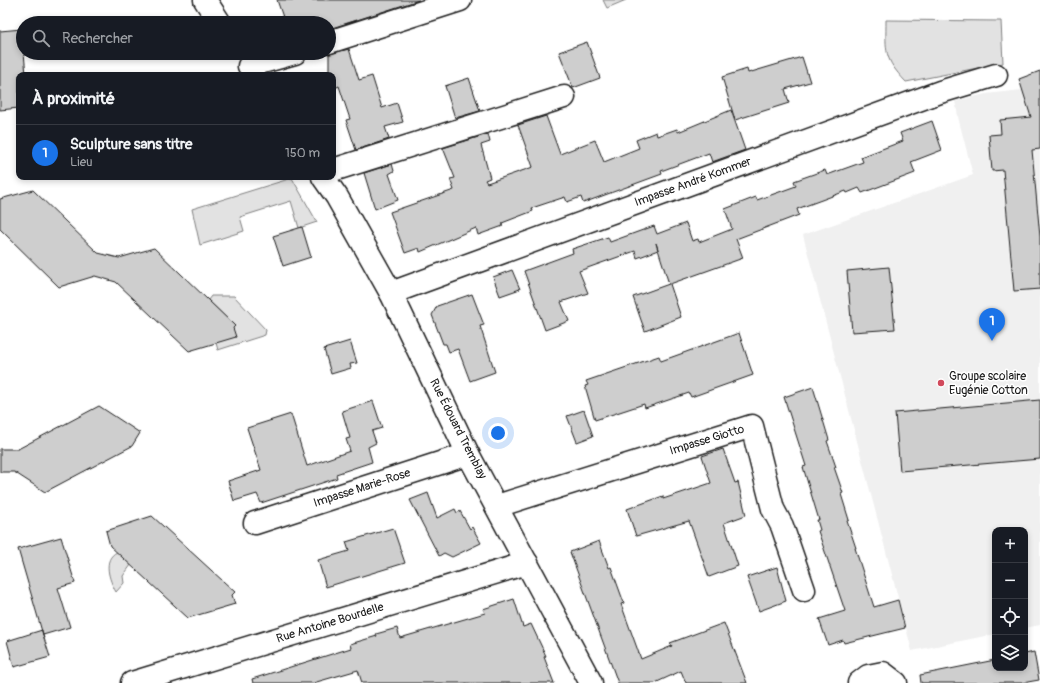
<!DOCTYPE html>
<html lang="fr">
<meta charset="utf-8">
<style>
:root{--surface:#171b24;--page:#242831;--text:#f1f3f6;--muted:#9ea1a6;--line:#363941;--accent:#1a73e8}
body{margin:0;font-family:Pangolin,sans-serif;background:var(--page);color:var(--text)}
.controls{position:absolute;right:12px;bottom:12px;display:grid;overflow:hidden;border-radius:8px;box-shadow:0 2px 6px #0003}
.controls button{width:36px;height:36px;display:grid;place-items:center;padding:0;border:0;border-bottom:1px solid var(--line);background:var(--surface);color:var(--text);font:20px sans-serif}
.you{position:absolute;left:498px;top:433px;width:14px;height:14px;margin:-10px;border:3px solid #fff;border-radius:50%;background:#1a73e8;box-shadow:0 0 0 6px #1a73e833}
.badge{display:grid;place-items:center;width:26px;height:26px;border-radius:50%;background:var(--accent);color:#fff;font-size:13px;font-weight:700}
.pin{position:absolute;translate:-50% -33px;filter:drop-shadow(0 1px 2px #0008)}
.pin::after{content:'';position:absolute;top:21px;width:14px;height:12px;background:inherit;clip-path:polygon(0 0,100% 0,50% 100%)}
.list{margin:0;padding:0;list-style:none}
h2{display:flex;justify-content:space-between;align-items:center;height:52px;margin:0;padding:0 16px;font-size:17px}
h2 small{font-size:13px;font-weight:400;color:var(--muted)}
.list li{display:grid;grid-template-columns:26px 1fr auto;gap:12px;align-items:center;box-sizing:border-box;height:56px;padding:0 16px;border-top:1px solid var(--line)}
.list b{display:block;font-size:15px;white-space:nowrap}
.list p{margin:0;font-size:13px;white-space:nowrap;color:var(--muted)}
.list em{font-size:13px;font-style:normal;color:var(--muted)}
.icon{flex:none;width:22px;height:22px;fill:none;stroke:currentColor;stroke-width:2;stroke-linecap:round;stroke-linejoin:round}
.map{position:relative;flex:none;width:1040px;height:683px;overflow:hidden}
.search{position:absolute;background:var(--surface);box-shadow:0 2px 6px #0003;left:16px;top:16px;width:320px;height:44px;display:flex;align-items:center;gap:10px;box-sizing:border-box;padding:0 14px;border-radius:22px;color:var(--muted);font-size:15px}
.panel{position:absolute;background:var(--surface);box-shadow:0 2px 6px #0003;left:16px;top:72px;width:320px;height:108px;border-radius:8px}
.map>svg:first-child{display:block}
.built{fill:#f0f0f0}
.green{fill:#e2e2e2;stroke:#7f7f7f}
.building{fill:#cecece;stroke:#1c1c1c}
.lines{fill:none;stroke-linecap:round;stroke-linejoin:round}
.minor-casing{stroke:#1c1c1c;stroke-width:25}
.minor{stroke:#fff;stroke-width:22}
.poi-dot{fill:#d1495b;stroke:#fff;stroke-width:1.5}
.labels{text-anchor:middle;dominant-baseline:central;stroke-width:3;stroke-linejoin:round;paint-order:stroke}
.street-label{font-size:12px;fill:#1c1c1c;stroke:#fff}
.poi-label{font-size:12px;fill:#1c1c1c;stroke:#fff;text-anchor:start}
</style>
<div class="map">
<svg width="1040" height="683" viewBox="0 0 1040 683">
<rect width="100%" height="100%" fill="#fff"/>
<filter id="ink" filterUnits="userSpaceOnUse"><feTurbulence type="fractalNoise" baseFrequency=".025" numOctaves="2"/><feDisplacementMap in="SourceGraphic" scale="8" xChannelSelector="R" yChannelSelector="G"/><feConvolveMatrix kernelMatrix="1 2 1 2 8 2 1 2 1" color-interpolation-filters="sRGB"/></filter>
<g filter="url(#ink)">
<!-- built -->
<path class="built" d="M 1040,71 L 1040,625 L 1025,628 L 1025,530 L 995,530 L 995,634 L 912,651 L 803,235 L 973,175 L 959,121 L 955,101 L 986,94 L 1022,90 L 1019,79 Z"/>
<!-- green -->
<g class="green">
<path d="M 603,0 L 626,0 L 607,8 Z"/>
<path d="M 886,20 L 1001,21 L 1003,63 L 906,82 C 883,58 886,51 886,20 Z"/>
<path d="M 292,178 L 317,222 L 299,228 L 291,201 L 240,217 L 244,231 L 200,245 L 192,209 Z"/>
<path d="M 211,296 L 234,296 L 266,330 L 265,335 L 218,350 L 216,343 L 235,326 L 208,300 Z"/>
<path d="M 117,552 L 131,565 L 123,576 L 124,583 L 116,592 C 109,580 102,559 117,552 Z"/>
</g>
<!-- building -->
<g class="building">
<path d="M 277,0 L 419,0 L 329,29 L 329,23 L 285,23 Z"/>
<path d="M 22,29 L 26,75 L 19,75 L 19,108 L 0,110 L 0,31 Z"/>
<path d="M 587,42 L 600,78 L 573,88 L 559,52 Z"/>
<path d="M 349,49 L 359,80 L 372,76 L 382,108 L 397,103 L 403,122 L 385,127 L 389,139 L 356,150 L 346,120 L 350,119 L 339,86 L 333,89 L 333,75 L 329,75 L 329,54 Z"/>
<path d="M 802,57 L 810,82 L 785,89 L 789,103 L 735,120 L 722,77 L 747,69 L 748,73 Z"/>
<path d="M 1040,71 L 1040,149 L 1032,150 L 1040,237 L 1040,289 L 1014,291 L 1003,170 L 992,171 L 989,135 L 1001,134 L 1000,120 L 1031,117 L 1019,79 Z"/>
<path d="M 469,78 L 480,111 L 455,118 L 445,86 Z"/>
<path d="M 731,110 L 745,150 L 712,162 L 709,153 L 661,171 L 662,174 L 583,203 L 581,197 L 567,202 L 565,197 L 532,208 L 533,211 L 502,223 L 503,226 L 478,235 L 476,228 L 420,252 L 419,248 L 405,253 L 390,212 L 454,190 L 450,179 L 455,178 L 443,148 L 488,134 L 490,142 L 481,145 L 490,178 L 485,180 L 487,183 L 533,167 L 518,125 L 546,116 L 560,154 L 595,140 L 604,162 L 639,148 L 636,140 L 656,132 L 657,136 L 677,129 L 678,132 Z"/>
<path d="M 932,121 L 942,150 L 911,162 L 915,173 L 862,193 L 859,188 L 847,193 L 846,191 L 797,209 L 799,215 L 736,239 L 743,258 L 670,284 L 681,317 L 645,331 L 641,320 L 633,297 L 669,284 L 656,243 L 658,250 L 637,258 L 635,251 L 579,271 L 588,293 L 561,302 L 569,321 L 545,330 L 524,271 L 573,253 L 572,249 L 608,237 L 610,242 L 654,226 L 657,234 L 686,223 L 692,241 L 698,239 L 699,242 L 732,229 L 725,209 L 756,197 L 757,200 L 796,186 L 794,181 L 825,170 L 827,175 L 863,162 L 861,157 L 903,141 L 900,133 Z"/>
<path d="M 392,164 L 394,171 L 389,174 L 398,200 L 375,209 L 364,173 Z"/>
<path d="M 33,190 L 98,253 L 119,258 L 154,248 L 235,326 L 233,328 L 236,337 L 189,351 L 116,282 L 95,276 L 59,287 L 0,229 L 0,199 Z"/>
<path d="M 302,227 L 311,257 L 283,266 L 273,236 Z"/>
<path d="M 889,267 L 895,329 L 852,332 L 847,271 Z"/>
<path d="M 512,270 L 520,289 L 500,296 L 493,277 Z"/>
<path d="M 472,294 L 484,325 L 480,326 L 495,372 L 470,381 L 458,349 L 449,352 L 446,344 L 443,344 L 432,315 L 437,306 Z"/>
<path d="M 739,333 L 753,375 L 691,397 L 689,393 L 645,408 L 644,404 L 595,420 L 585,386 L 588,385 L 586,381 L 659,356 L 661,361 Z"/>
<path d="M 350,341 L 357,363 L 350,364 L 351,368 L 331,374 L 324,349 Z"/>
<path d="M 813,387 L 829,440 L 827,441 L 836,467 L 834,467 L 843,493 L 841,494 L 849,520 L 847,521 L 856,548 L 855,548 L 874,607 L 898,600 L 905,628 L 844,643 L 843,640 L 828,645 L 819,619 L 845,611 L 818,531 L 820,530 L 817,520 L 819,520 L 806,477 L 803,467 L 806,466 L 784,397 Z"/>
<path d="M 1040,400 L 1040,459 L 900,471 L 895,413 Z"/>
<path d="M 373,401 L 382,428 L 372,431 L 376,443 L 368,447 L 372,462 L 336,474 L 337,478 L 261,503 L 257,494 L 234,501 L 228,481 L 261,470 L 247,428 L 291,414 L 307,466 L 350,451 L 346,439 L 350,438 L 342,411 Z"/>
<path d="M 99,406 L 140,433 L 132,446 L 45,492 L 14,472 L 0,472 L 0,449 L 18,449 Z"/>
<path d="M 584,410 L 593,436 L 577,442 L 567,416 Z"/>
<path d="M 723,449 L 735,483 L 738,482 L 746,515 L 724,523 L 738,566 L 709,577 L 689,521 L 636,536 L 627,509 L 663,496 L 663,499 L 711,483 L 702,456 Z"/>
<path d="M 428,493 L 437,518 L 455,509 L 457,513 L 460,511 L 470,529 L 472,527 L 481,543 L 452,557 L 444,553 L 439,556 L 410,500 Z"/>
<path d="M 152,516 L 235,592 L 232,595 L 235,604 L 188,618 L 110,546 L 106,531 Z"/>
<path d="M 393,528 L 405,563 L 326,587 L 318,560 L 349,551 L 346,542 Z"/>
<path d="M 61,537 L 75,583 L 58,588 L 70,627 L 43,635 L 50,657 L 14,667 L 7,641 L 42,630 L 43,635 L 18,549 Z"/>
<path d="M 599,541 L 609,568 L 611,567 L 624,603 L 621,604 L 641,659 L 672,646 L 670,643 L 724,623 L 747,683 L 686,683 L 681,671 L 655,683 L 618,683 L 570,552 Z"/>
<path d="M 777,567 L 786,601 L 759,611 L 747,577 Z"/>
<path d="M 514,599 L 523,627 L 531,624 L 546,656 L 544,657 L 554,683 L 362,683 L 358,670 L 313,683 L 253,683 L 252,679 L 351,648 L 350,644 L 377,636 L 376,634 L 397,628 L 400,638 L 485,613 L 483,609 Z"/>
<path d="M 1034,652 L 1039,680 L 1022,683 L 921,683 L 920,675 L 995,660 L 995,668 L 1025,668 L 1025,654 Z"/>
</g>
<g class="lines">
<!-- minor casing -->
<g class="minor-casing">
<g id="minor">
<path d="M 205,0 L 220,23"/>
<path d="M 329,42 L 460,0"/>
<path d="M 249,66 L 295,53"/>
<path d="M 333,170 L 564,97"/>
<path d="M 323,177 L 337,197 L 391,293 L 468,454 L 591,683"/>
<path d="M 391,293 L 940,92 L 996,75"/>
<path d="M 497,506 L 752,426 L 773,509 L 782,526 L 804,590"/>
<path d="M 255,523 L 468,454"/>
<path d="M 132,683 L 527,563"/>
<path d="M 859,683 L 868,676 L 883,673 L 896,683"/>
</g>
</g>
<!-- minor -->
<use href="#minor" class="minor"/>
</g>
</g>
<!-- markers -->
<circle class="poi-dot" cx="941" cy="383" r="4"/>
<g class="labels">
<!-- street labels -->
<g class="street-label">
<text transform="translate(693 182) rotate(-20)">Impasse André Kommer</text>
<text transform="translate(458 429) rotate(63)">Rue Édouard Tremblay</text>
<text transform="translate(707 440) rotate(-17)">Impasse Giotto</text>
<text transform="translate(362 488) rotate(-18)">Impasse Marie-Rose</text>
<text transform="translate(330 623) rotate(-17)">Rue Antoine Bourdelle</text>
</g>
<!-- poi labels -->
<g class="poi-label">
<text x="949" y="376">Groupe scolaire<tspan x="949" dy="14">Eugénie Cotton</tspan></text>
</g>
</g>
</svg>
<div class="controls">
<button>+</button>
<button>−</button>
<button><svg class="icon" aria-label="locate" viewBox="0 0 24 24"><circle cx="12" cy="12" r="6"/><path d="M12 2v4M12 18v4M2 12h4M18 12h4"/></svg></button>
<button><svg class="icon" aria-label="layers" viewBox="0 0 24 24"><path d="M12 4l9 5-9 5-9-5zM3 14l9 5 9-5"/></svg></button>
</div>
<div class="you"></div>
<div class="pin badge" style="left:992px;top:341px">1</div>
<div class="search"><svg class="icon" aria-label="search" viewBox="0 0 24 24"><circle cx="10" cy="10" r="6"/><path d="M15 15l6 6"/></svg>Rechercher</div>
<section class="panel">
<h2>À proximité<small></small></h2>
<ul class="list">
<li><span class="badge">1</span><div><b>Sculpture sans titre</b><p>Lieu</p></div><em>150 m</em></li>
</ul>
</section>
</div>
